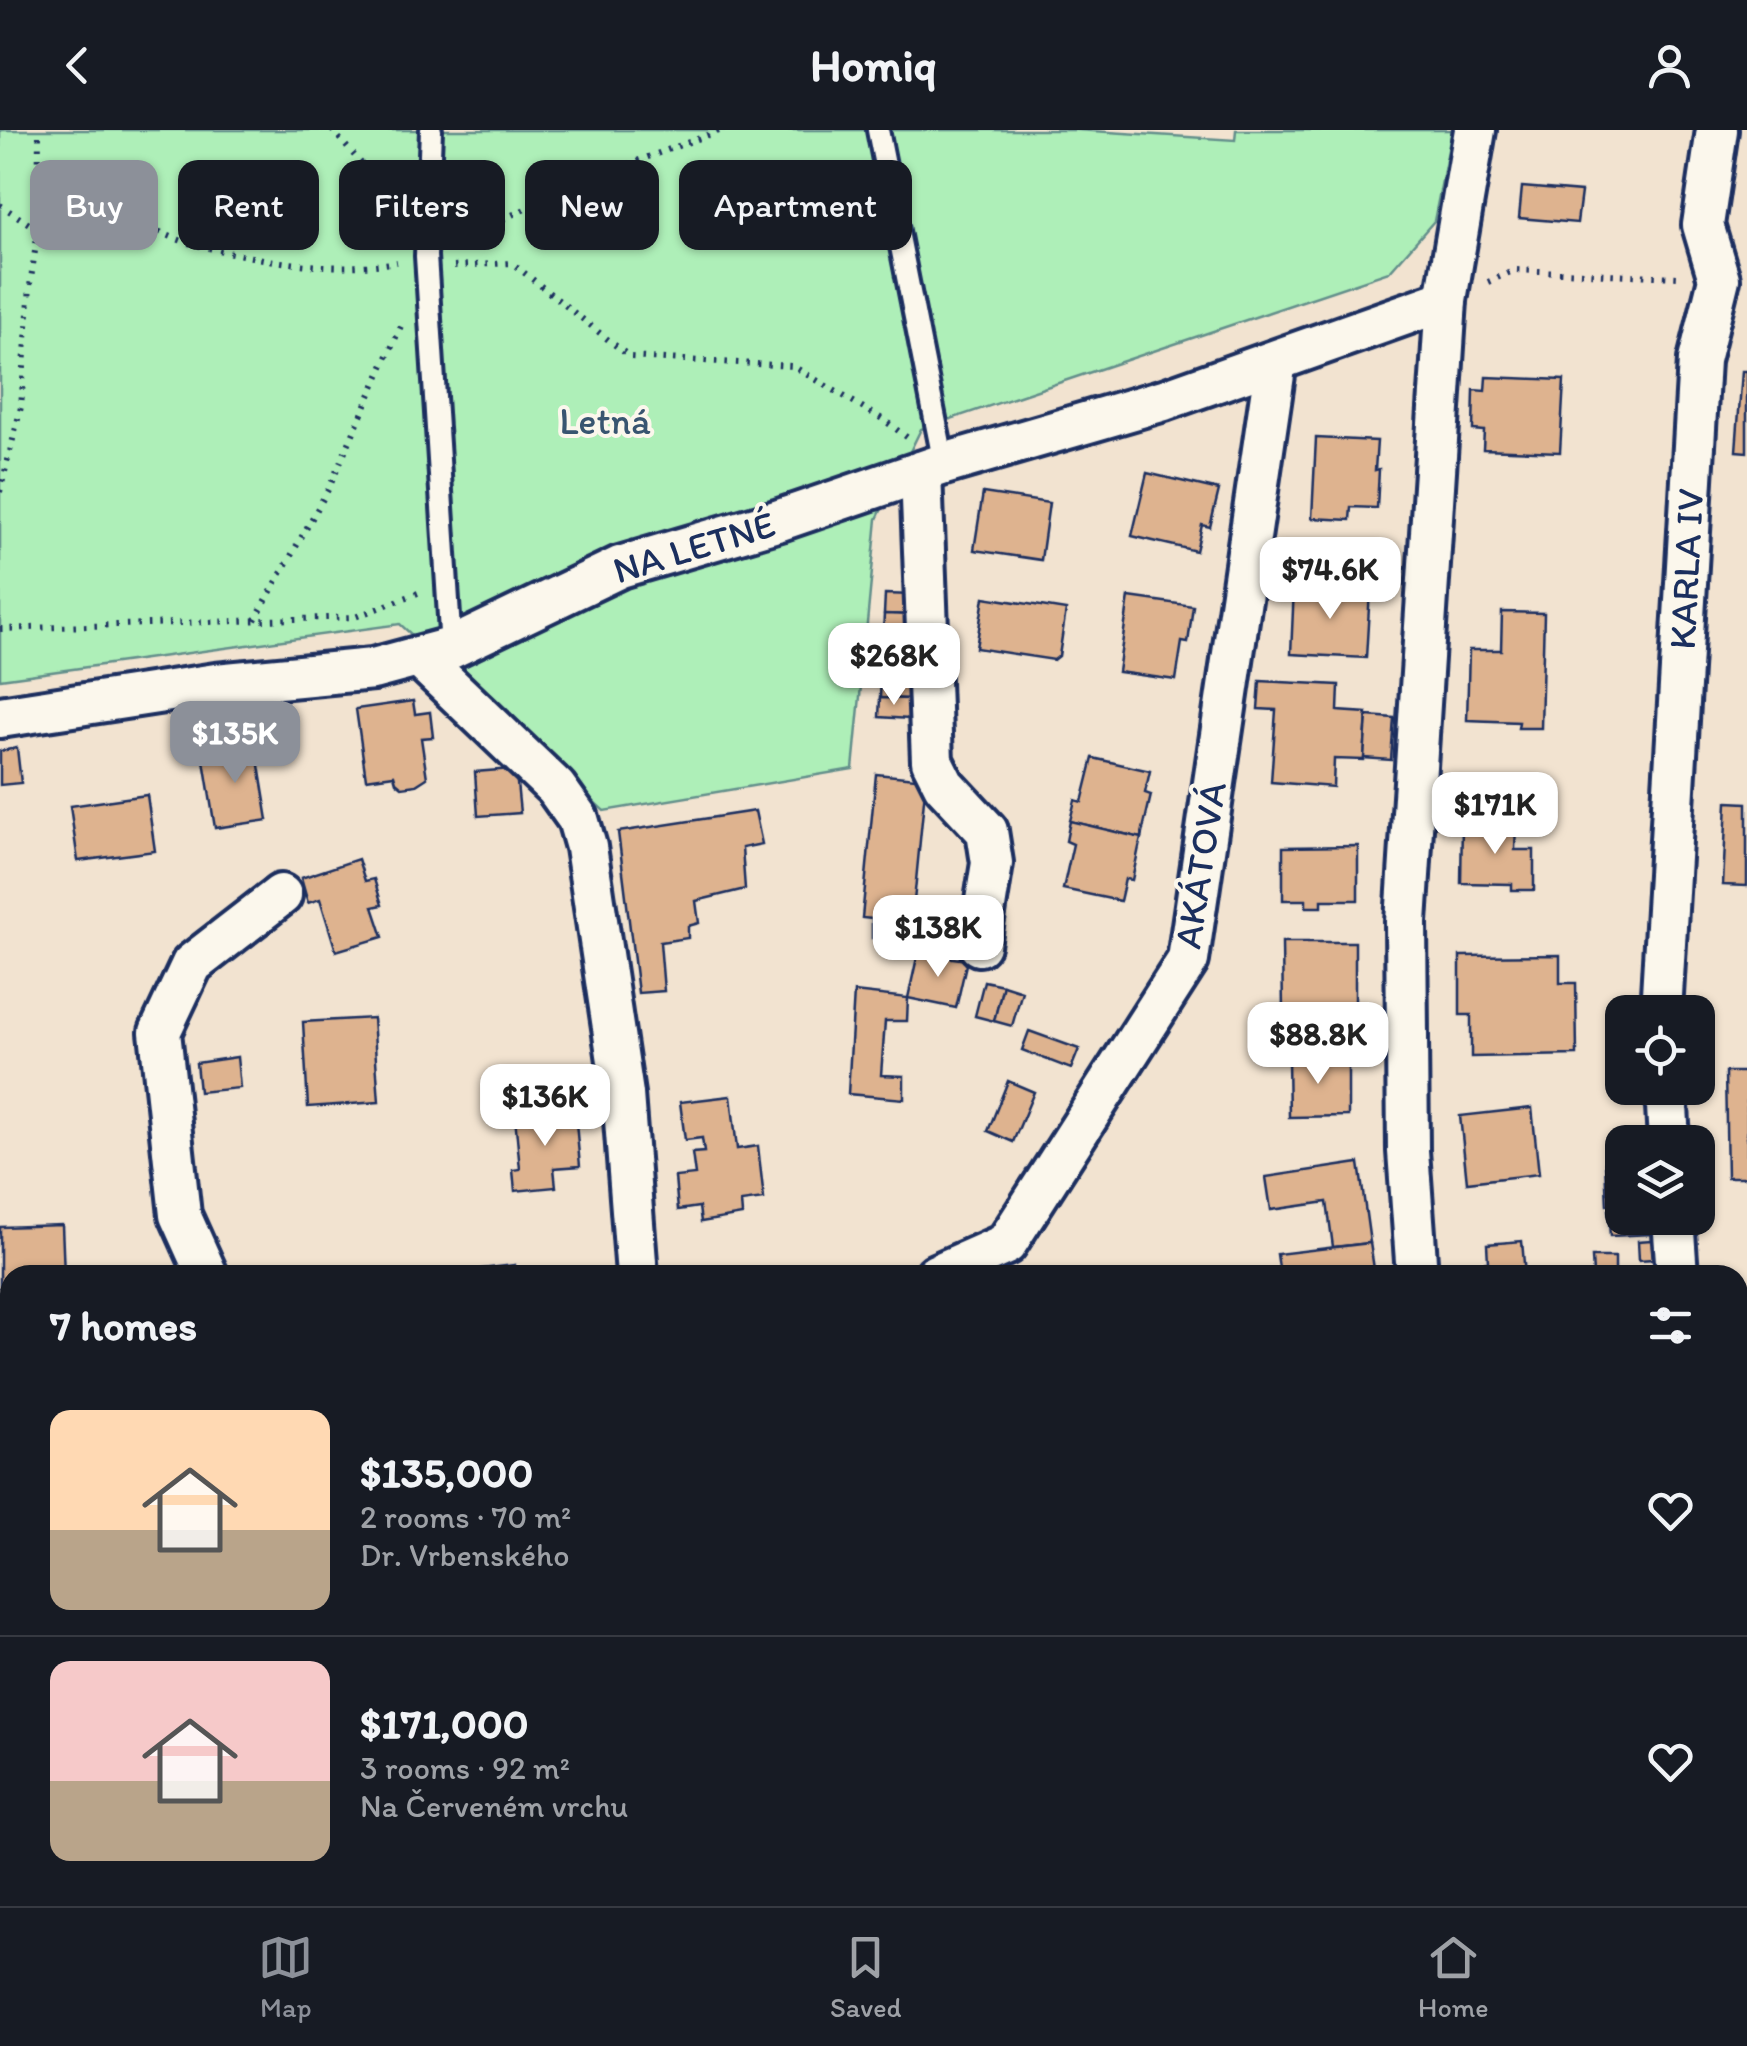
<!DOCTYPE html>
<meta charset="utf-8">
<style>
body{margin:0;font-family:Itim,sans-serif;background:#242831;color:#f1f3f6;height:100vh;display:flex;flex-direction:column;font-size:38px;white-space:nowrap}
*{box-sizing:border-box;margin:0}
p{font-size:32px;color:#9ea1a6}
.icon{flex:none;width:55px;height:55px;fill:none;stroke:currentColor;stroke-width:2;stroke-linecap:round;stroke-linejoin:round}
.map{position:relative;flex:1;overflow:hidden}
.sheet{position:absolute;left:0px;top:1135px;width:1748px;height:642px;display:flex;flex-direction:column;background:#171b24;border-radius:30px 30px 0 0;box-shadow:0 2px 8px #0004}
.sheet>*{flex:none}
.guide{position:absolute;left:30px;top:30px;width:1000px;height:90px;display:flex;gap:20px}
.controls{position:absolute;left:1605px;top:865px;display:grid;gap:20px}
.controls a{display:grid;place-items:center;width:110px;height:110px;border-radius:20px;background:#171b24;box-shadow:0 2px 8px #0004;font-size:50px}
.price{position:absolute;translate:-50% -85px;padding:0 22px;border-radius:20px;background:#fff;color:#222;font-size:32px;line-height:65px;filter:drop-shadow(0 2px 5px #0008)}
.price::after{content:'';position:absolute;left:50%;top:60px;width:30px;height:22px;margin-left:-15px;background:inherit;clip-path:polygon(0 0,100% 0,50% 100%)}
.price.selected{background:#8c9099;color:#fff}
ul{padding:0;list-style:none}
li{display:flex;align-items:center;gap:30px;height:250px;padding:0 50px}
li+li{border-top:2px solid #363941}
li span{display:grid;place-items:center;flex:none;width:280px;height:200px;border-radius:20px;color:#555}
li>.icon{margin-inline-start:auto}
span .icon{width:120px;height:120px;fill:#fffc;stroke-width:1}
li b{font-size:42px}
h2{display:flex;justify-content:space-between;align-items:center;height:120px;padding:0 50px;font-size:42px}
.tag{padding:0 35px;border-radius:20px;background:#171b24;box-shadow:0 2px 8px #0004;font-size:35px;line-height:90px}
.tag.selected{background:#8c9099;color:#fff}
header{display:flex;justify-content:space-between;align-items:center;height:130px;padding:0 50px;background:#171b24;font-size:45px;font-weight:700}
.tabs{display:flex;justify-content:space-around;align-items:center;height:140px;border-top:2px solid #363941;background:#171b24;font-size:28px;color:#9ea1a6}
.tabs a{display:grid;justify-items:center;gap:5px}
.tabs .selected{color:#8c9099}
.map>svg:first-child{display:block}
.green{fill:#aeefb8;stroke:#648f8b;stroke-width:2.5}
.building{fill:#deb38f;stroke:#1b2f5e;stroke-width:2.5}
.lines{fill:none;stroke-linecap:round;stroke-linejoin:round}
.service-casing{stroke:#1b2f5e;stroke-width:28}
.minor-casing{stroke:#1b2f5e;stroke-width:48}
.path{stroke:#1b2f5e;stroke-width:6;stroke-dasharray:2.5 8;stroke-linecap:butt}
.service{stroke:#fbf7ec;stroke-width:20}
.minor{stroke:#fbf7ec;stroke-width:40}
.labels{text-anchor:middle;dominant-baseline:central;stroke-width:8;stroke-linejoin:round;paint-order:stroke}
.park-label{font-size:38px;fill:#385570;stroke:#fbf7ec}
.street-label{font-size:38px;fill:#1b2f5e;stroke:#fbf7ec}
</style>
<header><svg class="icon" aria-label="back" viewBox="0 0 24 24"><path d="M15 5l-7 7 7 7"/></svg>Homiq<svg class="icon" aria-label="person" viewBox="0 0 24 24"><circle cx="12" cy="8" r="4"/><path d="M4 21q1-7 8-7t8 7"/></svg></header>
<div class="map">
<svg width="1747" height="1776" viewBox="0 0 1747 1776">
<rect width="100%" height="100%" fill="#f2e3d0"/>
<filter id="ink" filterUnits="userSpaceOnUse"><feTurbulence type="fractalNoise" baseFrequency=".01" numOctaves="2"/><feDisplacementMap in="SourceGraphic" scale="20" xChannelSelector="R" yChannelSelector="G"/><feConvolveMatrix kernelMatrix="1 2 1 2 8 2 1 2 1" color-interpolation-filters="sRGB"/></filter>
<g filter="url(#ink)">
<polygon class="green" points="0,0 1076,0 1235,10 1236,0 1452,0 1434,91 1389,142 921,299 877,389 853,639 604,681 400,494 0,549"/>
<g class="building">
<polygon points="1522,57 1581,62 1577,93 1519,88"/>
<polygon points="1742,241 1747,241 1747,322 1736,321"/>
<polygon points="1486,247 1564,250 1560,322 1483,319 1484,301 1473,300 1474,260 1485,261"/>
<polygon points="1316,308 1377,311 1375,340 1379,339 1377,378 1351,377 1350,390 1312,388"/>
<polygon points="1147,343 1219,360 1210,397 1202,395 1196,421 1132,406"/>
<polygon points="983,363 1049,373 1041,430 974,420"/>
<polygon points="1294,457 1370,460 1366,528 1291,524"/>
<polygon points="885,464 913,465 912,485 884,484"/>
<polygon points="984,467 1066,480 1059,526 1054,530 976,518"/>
<polygon points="1129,467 1193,476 1188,513 1182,512 1176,550 1118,542"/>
<polygon points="1502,482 1544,483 1541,598 1518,598 1519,592 1467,590 1469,520 1501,520"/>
<polygon points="884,484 912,485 911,505 883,504"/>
<polygon points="883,504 911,505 910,525 882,523"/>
<polygon points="882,523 910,525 909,544 881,543"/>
<polygon points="881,543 909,544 908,569 880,568"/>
<polygon points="1260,551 1339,555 1338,581 1367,583 1364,630 1334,629 1333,657 1271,652 1276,580 1258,579"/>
<polygon points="880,568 908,569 909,589 879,587"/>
<polygon points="413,571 415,584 430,582 433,607 421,608 427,648 416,655 402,657 396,652 394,645 366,649 356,579"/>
<polygon points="1367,586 1394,588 1391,630 1364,628"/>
<polygon points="232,614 233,620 256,617 268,690 215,698 202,618"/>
<polygon points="17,618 21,653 0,655 0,621"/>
<polygon points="1093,628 1150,641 1145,663 1151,665 1141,708 1070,691 1075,670 1082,672"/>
<polygon points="512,639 516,643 520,683 478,686 475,642"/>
<polygon points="876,644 926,649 910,812 872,808 872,789 862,788"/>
<polygon points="147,665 155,721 78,731 70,676"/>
<polygon points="1727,672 1747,673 1747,756 1723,755"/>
<polygon points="755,681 762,714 742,718 745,759 696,771 699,793 688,796 688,808 660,812 664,861 638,863 618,702"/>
<polygon points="1070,691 1141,708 1132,750 1125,749 1120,771 1063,759 1073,714 1066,711"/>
<polygon points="1462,693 1516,694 1515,720 1534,720 1534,760 1512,760 1512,754 1461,753"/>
<polygon points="1358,716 1358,770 1322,770 1322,777 1306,777 1306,770 1283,770 1283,717"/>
<polygon points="358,729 365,751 374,749 382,775 373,777 383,807 336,821 320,769 308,773 301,748"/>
<polygon points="1282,812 1355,812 1355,883 1283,883"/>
<polygon points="918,823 967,830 956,878 908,868"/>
<polygon points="1560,825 1560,853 1576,853 1577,925 1471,927 1471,885 1460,885 1460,826"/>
<polygon points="984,851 1003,855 994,891 975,886"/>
<polygon points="1003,855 1022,861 1012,896 994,891"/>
<polygon points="854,862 908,868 907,891 885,891 881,945 904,946 904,969 848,964"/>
<polygon points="373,888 379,972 308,977 303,892"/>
<polygon points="1029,901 1079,919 1071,939 1022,920"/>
<polygon points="237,927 240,958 199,962 196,933"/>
<polygon points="1348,927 1348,986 1289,987 1288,928"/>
<polygon points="1725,942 1747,942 1747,1047 1727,1047"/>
<polygon points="1008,951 1034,962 1013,1012 988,1001"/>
<polygon points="731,966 737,1019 758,1016 764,1069 741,1072 742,1085 701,1092 699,1077 678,1080 675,1047 695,1045 692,1023 704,1022 702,1008 685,1010 680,972"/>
<polygon points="1532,978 1539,1044 1467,1052 1460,986"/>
<polygon points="575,982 580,1036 554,1038 556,1057 515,1061 513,1040 520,1039 515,987"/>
<polygon points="1622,1032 1622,1074 1607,1075 1605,1033"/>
<polygon points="1359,1033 1370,1113 1333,1117 1327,1072 1271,1080 1266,1047"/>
<polygon points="1622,1079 1622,1088 1650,1088 1651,1104 1610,1106 1608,1080"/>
<polygon points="62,1095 64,1145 10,1145 10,1169 0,1169 0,1097"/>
<polygon points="1651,1110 1653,1129 1639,1130 1638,1111"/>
<polygon points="1522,1111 1525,1145 1471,1145 1470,1133 1488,1132 1487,1114"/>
<polygon points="1370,1113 1375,1145 1280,1145 1277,1124"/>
<polygon points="1592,1127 1615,1127 1615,1145 1593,1145"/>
<polygon points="515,1135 516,1145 456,1145 456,1142"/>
<polygon points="10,1272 10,1353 1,1354 0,1273"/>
<rect x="125" y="1768" width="56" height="8"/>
<polygon points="276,1768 321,1768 320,1773 282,1776 277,1776"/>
<polygon points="401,1768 456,1768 457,1776 402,1776"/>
<rect x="1568" y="1768" width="94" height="8"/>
</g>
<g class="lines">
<defs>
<g id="service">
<polyline points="431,0 426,126 451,518"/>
<polyline points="878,0 944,334"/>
</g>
<g id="minor">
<polyline points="921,342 932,631 944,655 987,701 992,733 979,815"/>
<polyline points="419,527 556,658 578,689 586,717 623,964 637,1145"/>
<polyline points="0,587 216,554 373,539 451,518 620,437 780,390 944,334 1164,270 1446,170"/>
<polyline points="1661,882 1699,230 1719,149 1703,95 1717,0"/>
<polyline points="1666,958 1669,1012"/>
<polyline points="1673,1088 1677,1145"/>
<polyline points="207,1145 180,1085 160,902 192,834 281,765"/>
<polyline points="936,1145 1006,1114 1188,830 1276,231"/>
<polyline points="1417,1145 1408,1021 1406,792 1446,170 1475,0"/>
<polyline points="0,1211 10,1211"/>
<polyline points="0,1709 10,1709"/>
<polyline points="225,1768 225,1776"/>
<polyline points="702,1768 704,1776"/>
<polyline points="1476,1768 1477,1776"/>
</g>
</defs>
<use href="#service" class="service-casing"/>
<use href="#minor" class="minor-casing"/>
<g class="path">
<polyline points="332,0 397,74"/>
<polyline points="0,75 37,99"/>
<path d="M38,100C62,91 86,82 112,86C139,89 165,107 192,114C259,130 328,144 397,132"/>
<polyline points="455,111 604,43 722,0"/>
<polyline points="454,136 512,133 630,227 793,236 884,290 908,308"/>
<polyline points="1488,152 1515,140 1678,147"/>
<polyline points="0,362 21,277 30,156 38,100 39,0"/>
<polyline points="255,490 329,358 401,196"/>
<polyline points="0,499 355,487 418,463"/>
</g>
<use href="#service" class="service"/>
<use href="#minor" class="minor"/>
</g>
</g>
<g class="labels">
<g class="park-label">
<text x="605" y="291">Letná</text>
</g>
<g class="street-label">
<text transform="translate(694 417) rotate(-17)">NA LETNÉ</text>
<text transform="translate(1686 439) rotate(-87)">KARLA IV</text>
<text transform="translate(1200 735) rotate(-81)">AKÁTOVÁ</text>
</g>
</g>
</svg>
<div class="controls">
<a><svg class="icon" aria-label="locate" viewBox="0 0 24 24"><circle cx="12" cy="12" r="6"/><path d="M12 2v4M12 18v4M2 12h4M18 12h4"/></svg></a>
<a><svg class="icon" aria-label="layers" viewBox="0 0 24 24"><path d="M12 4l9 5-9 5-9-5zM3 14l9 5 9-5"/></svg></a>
</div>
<b class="price" style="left:1330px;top:492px">$74.6K</b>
<b class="price" style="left:894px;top:578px">$268K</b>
<b class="price selected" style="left:235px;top:656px">$135K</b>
<b class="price" style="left:1495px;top:727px">$171K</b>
<b class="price" style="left:938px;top:850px">$138K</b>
<b class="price" style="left:1318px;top:957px">$88.8K</b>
<b class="price" style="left:545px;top:1019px">$136K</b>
<div class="guide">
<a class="tag selected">Buy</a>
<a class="tag">Rent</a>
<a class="tag">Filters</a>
<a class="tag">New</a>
<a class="tag">Apartment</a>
</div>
<section class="sheet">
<h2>7 homes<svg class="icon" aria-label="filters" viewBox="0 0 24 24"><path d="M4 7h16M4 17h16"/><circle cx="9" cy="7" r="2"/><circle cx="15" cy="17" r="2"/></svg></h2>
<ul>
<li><span style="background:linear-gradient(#ffd9b3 60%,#b9a48a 0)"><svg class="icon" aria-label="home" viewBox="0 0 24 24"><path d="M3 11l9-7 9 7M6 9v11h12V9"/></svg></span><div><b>$135,000</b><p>2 rooms · 70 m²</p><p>Dr. Vrbenského</p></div><svg class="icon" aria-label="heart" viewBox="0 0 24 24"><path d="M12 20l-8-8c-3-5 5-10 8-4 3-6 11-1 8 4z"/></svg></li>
<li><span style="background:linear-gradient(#f6c9c9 60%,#b9a48a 0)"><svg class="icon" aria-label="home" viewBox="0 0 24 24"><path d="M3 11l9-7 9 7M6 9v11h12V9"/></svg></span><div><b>$171,000</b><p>3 rooms · 92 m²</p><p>Na Červeném vrchu</p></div><svg class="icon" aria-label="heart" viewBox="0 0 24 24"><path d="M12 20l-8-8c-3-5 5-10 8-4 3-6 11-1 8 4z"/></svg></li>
</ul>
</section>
</div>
<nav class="tabs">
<a class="selected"><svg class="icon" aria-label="map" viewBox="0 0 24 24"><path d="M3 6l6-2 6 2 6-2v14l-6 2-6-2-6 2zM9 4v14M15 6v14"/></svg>Map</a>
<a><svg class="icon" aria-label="saved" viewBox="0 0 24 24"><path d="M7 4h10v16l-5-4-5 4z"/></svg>Saved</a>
<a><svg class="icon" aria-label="home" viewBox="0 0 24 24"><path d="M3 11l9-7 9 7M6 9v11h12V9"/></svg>Home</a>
</nav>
